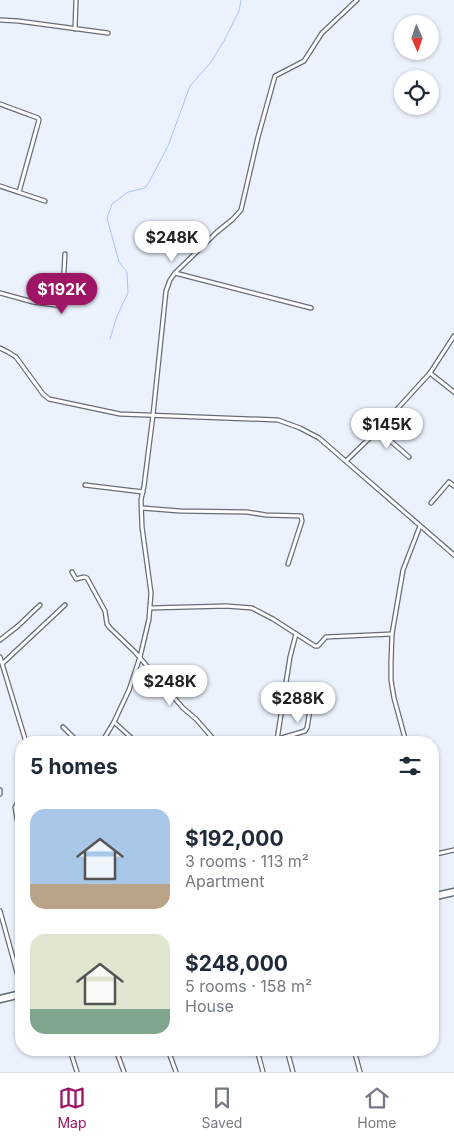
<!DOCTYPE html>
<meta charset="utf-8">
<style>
body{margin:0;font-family:Inter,sans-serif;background:#f2f2f3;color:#1f2937;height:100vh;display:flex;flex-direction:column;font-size:19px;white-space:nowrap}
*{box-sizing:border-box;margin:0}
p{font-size:16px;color:#747a83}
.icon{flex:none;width:28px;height:28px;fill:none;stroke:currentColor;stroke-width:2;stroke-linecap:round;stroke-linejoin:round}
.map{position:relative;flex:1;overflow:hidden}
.drawer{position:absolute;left:15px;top:736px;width:424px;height:320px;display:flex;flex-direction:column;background:#fff;border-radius:20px;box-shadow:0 1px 4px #0004}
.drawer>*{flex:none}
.needle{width:32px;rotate:177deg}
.buttons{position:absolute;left:394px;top:15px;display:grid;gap:10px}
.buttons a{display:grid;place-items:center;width:45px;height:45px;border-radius:50%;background:#fff;box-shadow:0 1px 4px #0004;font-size:25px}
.price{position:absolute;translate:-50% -42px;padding:0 11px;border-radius:18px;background:#fff;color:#222;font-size:16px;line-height:32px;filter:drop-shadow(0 1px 2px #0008)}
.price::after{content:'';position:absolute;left:50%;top:30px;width:15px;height:11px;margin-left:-8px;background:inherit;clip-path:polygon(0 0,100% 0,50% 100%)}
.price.selected{background:#9d1564;color:#fff}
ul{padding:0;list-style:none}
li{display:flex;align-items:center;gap:15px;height:125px;padding:0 15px}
li span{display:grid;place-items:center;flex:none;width:140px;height:100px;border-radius:15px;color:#555}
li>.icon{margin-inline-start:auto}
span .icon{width:60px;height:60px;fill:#fffc;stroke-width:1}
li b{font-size:21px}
h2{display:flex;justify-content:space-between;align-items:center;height:60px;padding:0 15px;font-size:21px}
.menu{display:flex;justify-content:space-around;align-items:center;height:70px;border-top:1px solid #e0e1e3;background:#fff;font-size:14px;color:#747a83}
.menu a{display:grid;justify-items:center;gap:2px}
.menu .selected{color:#9d1564}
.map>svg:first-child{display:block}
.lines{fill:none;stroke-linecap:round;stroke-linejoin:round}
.stream{stroke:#aac4f3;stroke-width:1}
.street-casing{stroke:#676d77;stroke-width:5.5}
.highway-casing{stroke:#676d77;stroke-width:9}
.street{stroke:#fff;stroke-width:3}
.highway{stroke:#fff;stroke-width:6}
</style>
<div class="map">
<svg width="454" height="1072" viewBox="0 0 454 1072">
<rect width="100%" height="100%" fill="#ebf2fd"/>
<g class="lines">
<polyline class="stream" points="110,339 117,316 128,293 127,272 119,262 107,218 112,204 128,192 145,188 149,182 168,146 190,86 211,62 224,41 239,11 241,0"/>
<defs>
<g id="street">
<polyline points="0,20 18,21 108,33"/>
<polyline points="75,29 76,0"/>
<polyline points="0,104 38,118 39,120 19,192"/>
<polyline points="0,186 45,201"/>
<polyline points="175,273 311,308"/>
<polyline points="0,293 33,302 62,306 65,254"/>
<polyline points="0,348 8,352 16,357 43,394 49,399 120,414 278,420 300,428 319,438 454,555"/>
<polyline points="430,373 454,392"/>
<polyline points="378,430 409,457"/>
<polyline points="346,461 378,430 430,373 454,336"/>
<polyline points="85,485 143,492"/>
<polyline points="431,503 449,482 454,486"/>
<polyline points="142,508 180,511 247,512 266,515 301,516 302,521 288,564"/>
<polyline points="72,572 76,579 84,577 87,578 105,611 107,624 110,628 135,652 176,700 183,708 196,719 216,742"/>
<polyline points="150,608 226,606 252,608 273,619 315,646 318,646 325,638 326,637 392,634"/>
<polyline points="0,640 18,626 40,605"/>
<polyline points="0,657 26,742"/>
<polyline points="3,663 65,605"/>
<polyline points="114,722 136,742"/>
<polyline points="63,727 78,742"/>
<polyline points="277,740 290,657 296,634"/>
<polyline points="102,742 114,722 129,690 140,657 149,619 151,593 142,527 141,500 144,486 153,415 166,291 170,280 175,273 217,232 233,219 241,210 258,137 275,76 304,61 322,33 357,0"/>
<polyline points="268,742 305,731 307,728 313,692"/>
<polyline points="406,742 394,698 391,680 391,662 392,634 403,570 420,526"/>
<polyline points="0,790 0,794"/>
<polyline points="21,802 17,804 15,807 21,841"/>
<polyline points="432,855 454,850"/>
<polyline points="0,911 21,987"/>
<polyline points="70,1050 77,1072"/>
<polyline points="116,1050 124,1072"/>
<polyline points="168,1050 176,1072"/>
<polyline points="257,1050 263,1072"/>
<polyline points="287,1050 293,1072"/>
<polyline points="354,1050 360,1072"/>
</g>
<g id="highway">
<polyline points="432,897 454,892"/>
<polyline points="0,999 21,994"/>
</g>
</defs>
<use href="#street" class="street-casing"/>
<use href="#highway" class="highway-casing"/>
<use href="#street" class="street"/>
<use href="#highway" class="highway"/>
</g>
</svg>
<div class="buttons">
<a><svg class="needle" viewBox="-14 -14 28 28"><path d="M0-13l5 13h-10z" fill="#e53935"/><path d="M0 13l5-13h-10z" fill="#747a83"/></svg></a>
<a><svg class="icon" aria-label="locate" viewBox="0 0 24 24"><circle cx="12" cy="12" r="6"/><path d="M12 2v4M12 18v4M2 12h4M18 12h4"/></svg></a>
</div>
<b class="price" style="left:172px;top:263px">$248K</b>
<b class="price selected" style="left:62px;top:315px">$192K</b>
<b class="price" style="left:387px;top:450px">$145K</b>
<b class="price" style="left:170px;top:707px">$248K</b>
<b class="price" style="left:298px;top:724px">$288K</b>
<section class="drawer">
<h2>5 homes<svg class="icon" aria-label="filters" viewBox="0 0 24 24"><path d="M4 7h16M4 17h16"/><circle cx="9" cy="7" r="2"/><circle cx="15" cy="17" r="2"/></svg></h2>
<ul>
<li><span style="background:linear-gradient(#a9c7e8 75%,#b9a48a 0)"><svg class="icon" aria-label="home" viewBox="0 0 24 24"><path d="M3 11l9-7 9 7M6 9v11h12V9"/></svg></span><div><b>$192,000</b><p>3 rooms · 113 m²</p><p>Apartment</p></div></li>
<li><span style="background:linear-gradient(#dfe7d0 75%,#7fa58c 0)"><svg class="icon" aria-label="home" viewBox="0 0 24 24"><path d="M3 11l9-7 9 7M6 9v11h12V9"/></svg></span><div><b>$248,000</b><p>5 rooms · 158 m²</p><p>House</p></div></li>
</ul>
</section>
</div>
<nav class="menu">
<a class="selected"><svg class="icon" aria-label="map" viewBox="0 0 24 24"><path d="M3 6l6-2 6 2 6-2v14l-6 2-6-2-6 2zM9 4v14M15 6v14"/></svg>Map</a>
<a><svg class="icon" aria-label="saved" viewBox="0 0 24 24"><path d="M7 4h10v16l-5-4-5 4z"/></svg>Saved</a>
<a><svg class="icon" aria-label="home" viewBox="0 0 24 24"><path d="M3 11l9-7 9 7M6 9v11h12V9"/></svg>Home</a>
</nav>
